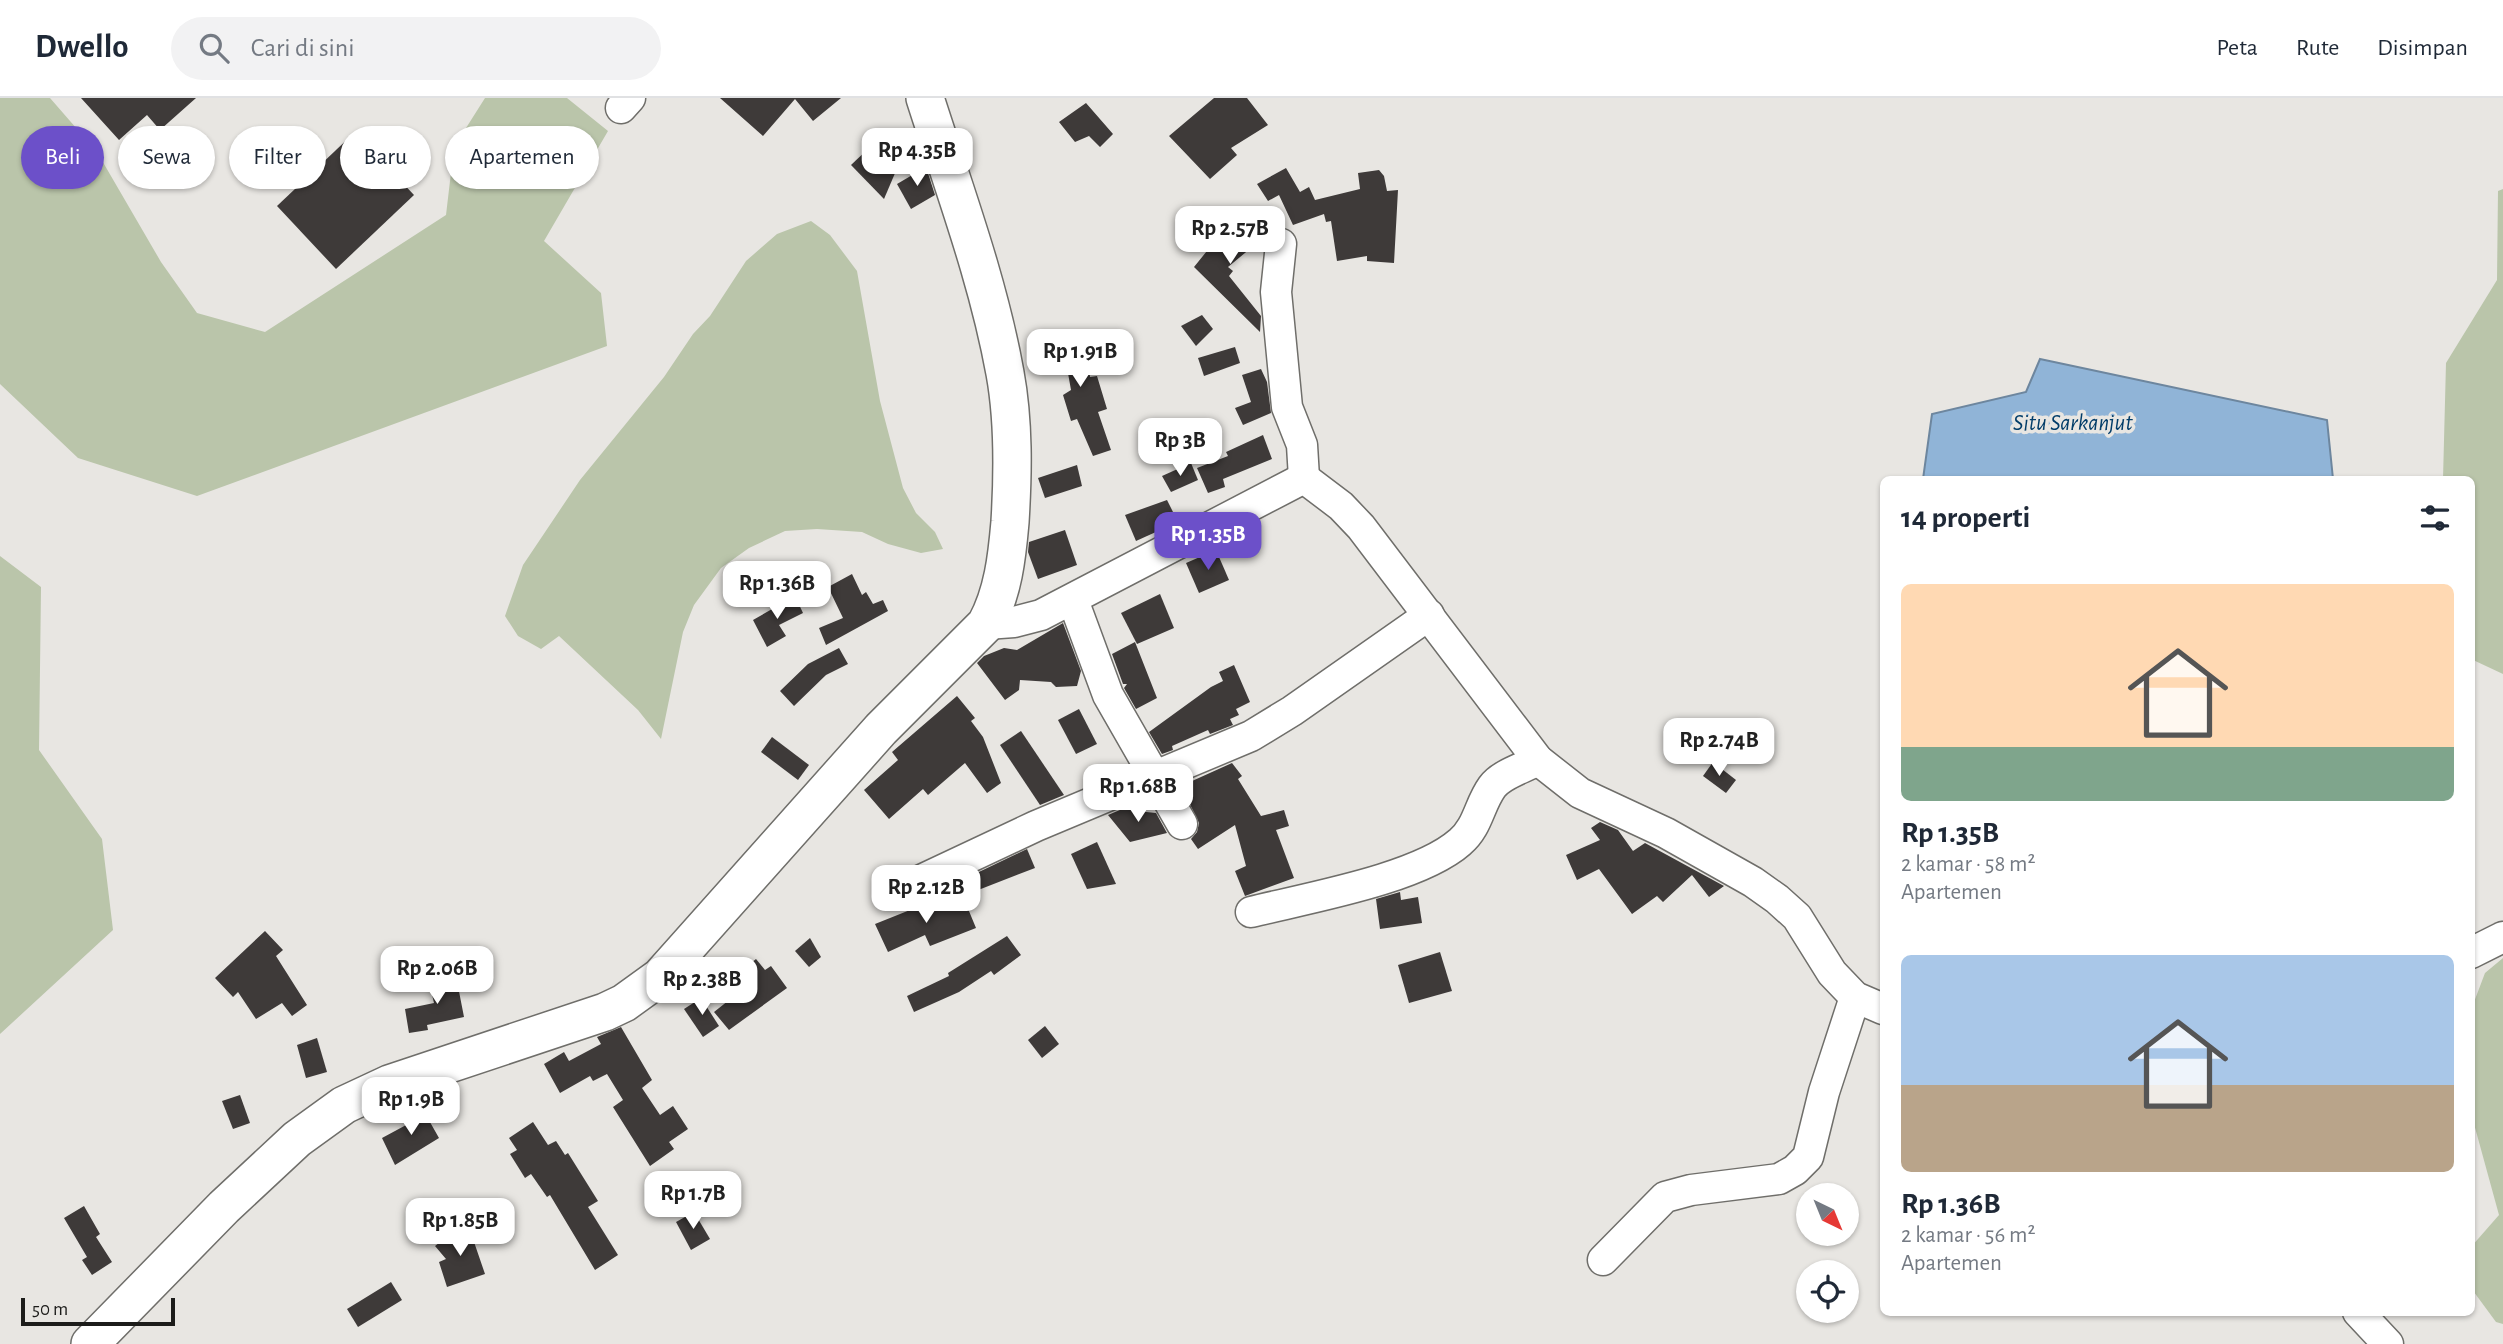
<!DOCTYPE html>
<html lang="id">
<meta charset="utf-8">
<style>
body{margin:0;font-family:"Alegreya Sans",sans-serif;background:#f2f2f3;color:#1f2937;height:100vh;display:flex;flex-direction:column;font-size:26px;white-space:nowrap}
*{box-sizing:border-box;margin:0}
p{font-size:23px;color:#747a83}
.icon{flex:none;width:38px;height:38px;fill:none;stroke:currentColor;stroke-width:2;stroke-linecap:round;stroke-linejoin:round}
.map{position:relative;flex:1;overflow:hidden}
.drawer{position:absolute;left:1880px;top:378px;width:595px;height:840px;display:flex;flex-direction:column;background:#fff;border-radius:10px;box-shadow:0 2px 5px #0004}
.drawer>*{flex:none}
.top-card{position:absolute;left:21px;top:28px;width:665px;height:63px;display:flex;gap:14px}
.needle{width:46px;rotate:137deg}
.fabs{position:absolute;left:1796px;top:1085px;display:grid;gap:14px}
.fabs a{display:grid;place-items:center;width:63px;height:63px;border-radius:50%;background:#fff;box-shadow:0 2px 5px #0004;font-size:35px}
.scale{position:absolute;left:21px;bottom:18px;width:154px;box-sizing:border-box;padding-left:7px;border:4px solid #1c1c1a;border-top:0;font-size:19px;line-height:24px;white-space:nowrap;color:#1c1c1a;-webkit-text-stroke:5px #e8e6e2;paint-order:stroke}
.price{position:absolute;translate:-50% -60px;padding:0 16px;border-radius:14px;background:#fff;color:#222;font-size:23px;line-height:46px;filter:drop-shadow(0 2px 4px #0008)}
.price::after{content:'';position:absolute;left:50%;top:42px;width:21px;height:16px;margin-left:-10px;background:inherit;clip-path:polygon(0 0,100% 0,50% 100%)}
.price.current{background:#6c50c9;color:#fff}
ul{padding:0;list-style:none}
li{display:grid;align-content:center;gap:14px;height:371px;padding:0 21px}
li span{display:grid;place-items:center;height:217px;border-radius:10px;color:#555}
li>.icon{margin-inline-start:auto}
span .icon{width:126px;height:126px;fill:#fffc;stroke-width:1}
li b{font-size:30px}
h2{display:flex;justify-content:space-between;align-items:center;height:84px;padding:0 21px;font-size:30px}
.chip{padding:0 24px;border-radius:32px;background:#fff;box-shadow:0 2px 5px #0004;font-size:24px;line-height:63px}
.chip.current{background:#6c50c9;color:#fff}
header{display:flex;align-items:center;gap:42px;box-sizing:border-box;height:98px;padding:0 35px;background:#fff;border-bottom:2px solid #e0e1e3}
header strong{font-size:33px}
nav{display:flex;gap:38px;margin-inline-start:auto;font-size:24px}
.search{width:490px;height:63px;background:#f2f2f3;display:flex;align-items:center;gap:18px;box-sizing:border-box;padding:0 24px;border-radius:38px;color:#747a83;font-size:26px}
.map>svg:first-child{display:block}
.green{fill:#bac5aa}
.water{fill:#90b4d7;stroke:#6d869e;stroke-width:2}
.building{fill:#3e3a39}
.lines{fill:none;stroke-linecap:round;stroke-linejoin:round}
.minor-casing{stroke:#6f6e6a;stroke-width:33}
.major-casing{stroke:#6f6e6a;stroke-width:40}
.minor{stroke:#fff;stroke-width:30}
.major{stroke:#fff;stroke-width:37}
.labels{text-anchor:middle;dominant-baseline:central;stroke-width:7;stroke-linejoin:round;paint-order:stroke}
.water-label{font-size:23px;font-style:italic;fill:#023d69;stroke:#e8e6e2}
</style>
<header>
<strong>Dwello</strong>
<div class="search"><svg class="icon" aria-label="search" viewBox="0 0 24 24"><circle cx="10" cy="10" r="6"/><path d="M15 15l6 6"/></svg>Cari di sini</div>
<nav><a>Peta</a><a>Rute</a><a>Disimpan</a></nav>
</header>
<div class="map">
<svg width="2503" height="1246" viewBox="0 0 2503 1246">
<rect width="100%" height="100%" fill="#e8e6e2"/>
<g class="green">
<polygon points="0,0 50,0 97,54 161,164 197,215 265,234 446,117 454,49 485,0 567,0 608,33 544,143 601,195 607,248 197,398 78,360 0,286"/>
<polygon points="2503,91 2503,576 2471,561 2471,382 2443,381 2446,265 2497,182 2498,93"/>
<polygon points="811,123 830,137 857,173 880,303 903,390 916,415 935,434 943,451 921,455 888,446 862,434 817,431 785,433 749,450 721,470 694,507 683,534 661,641 638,612 559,538 541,551 518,538 505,518 523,467 580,382 664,279 693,236 710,218 746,163 777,136"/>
<polygon points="0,458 41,489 39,652 102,741 113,832 0,936"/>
<polygon points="2503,860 2503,1226 2496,1224 2471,1190 2471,1149 2499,1117 2471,1015 2471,912 2485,875"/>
</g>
<polygon class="water" points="2040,261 2327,322 2333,381 1923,381 1932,316 2026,294"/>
<g class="building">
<polygon points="81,0 196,0 160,32 147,17 119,42"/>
<polygon points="720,0 841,0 813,23 795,1 763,38"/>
<polygon points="1214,0 1247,0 1268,27 1231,50 1237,57 1210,81 1169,38"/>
<polygon points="1086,5 1113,36 1100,49 1089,38 1075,44 1059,24"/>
<polygon points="890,30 907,47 884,101 851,67"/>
<polygon points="355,34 414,97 336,171 277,108"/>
<polygon points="926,69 935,97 911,111 897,86"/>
<polygon points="1286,70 1300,94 1309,89 1315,102 1360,91 1358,75 1379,72 1384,78 1387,93 1398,92 1394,165 1367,163 1367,158 1337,163 1331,123 1326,124 1324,116 1293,127 1279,97 1268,103 1257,86"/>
<polygon points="1226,123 1234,132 1248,125 1260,137 1257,145 1228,169 1233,173 1229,178 1261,218 1260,234 1194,169 1215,143 1209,138"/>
<polygon points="1202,217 1213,231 1196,248 1181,228"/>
<polygon points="1085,233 1090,279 1097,278 1107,311 1098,314 1111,352 1093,358 1077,321 1071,323 1063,297 1071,292 1066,264 1033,272 1029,260 1065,249 1062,235"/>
<polygon points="1235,249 1240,265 1204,278 1198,260"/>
<polygon points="1261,271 1267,284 1271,315 1243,327 1235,310 1251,304 1242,277"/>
<polygon points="1263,337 1272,361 1223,381 1225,389 1208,395 1197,370 1228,358 1226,354"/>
<polygon points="1191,365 1198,382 1171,394 1162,378"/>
<polygon points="1077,367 1082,388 1045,400 1038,380"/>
<polygon points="1167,402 1178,424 1136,443 1125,417"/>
<polygon points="1065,432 1077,467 1038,481 1028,454 1029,444"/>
<polygon points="1216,452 1229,482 1199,495 1186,465"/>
<polygon points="852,476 862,497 866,494 873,506 883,502 888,513 826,547 819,530 843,520 828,489"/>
<polygon points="1160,496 1174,530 1137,546 1121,515"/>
<polygon points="795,498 803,515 779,527 786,538 767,549 753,522"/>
<polygon points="1063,525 1081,573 1077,588 1056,589 1051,584 1020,582 1019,592 1005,602 977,565 984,558 1004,550 1017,552"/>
<polygon points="1135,544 1157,600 1136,611 1124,590 1127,586 1123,586 1112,556"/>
<polygon points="839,550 848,566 826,577 794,608 780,593 808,566"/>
<polygon points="1234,567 1250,604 1236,611 1239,617 1230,621 1233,627 1210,636 1208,632 1172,648 1173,652 1162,656 1149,634 1211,589 1223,583 1219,574"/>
<polygon points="957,598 975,620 971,623 983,639 1001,685 987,695 965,665 928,697 923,691 889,721 864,692 898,662 892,654"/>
<polygon points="1079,611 1097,646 1076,656 1058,622"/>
<polygon points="1021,633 1064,697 1040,707 1000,647"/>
<polygon points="772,639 809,667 798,682 761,654"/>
<polygon points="1713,664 1736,682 1726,695 1703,678"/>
<polygon points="1232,665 1242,678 1238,681 1261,718 1284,712 1289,728 1276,732 1294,780 1245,798 1235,773 1246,768 1235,727 1198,751 1191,741 1197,734 1199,725 1186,698 1188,697 1181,688"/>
<polygon points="1134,706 1137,713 1156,715 1167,735 1130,744 1108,717"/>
<polygon points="1600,724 1618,732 1633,753 1645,745 1724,788 1709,799 1692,777 1663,804 1657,798 1632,816 1599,771 1577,782 1566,757 1600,742 1591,730"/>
<polygon points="1097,744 1116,786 1087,791 1071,756"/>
<polygon points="1027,751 1035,770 968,796 958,784"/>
<polygon points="1400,794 1401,802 1418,799 1422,825 1380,831 1376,801"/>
<polygon points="964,801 976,830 930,848 925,837 888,854 875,826 930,804 933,813"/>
<polygon points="265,833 283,852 276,858 307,907 292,918 282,905 256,921 238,894 233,899 215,880"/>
<polygon points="1007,838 1021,857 994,877 991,873 959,894 914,914 907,898 949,878 948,875"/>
<polygon points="810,840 821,859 809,869 795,853"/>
<polygon points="1440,854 1452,893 1409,905 1398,867"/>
<polygon points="756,861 765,872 771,868 787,890 729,932 714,914 743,891 741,887 747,882 741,873"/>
<polygon points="456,878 464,919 427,927 428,932 409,935 405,911 434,905 429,884"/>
<polygon points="701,900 719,928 703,939 684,911"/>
<polygon points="1045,928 1059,946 1042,960 1028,942"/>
<polygon points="621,929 652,982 642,990 660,1017 673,1008 688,1031 669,1044 674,1051 650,1068 613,1009 623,1002 607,976 593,983 590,978 560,995 544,966 564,954 569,963 601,946 597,939"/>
<polygon points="317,940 327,974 306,980 297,947"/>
<polygon points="438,992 449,1006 435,1016 425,1002"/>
<polygon points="240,997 250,1025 233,1031 222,1003"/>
<polygon points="422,1010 439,1040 395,1067 382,1040 408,1026 405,1021"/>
<polygon points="533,1024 548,1047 556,1043 565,1057 568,1055 598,1103 588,1109 618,1157 595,1172 550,1097 547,1099 531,1076 525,1080 510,1056 517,1052 509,1040"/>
<polygon points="84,1108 100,1136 96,1139 112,1164 92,1177 82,1162 87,1159 64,1120"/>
<polygon points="694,1114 710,1141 691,1152 676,1124"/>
<polygon points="462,1127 473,1141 485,1176 447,1189 439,1164 446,1161 435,1148"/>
<polygon points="391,1184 402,1202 358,1229 347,1211"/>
</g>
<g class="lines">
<defs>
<g id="minor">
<polyline points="621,10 630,0"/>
<polyline points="1281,146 1276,194 1287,309 1302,347 1304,380"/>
<polyline points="1073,502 1108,597 1182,726"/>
<polyline points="986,526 1014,524 1041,517 1304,380 1341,408 1361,429 1538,662 1580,695 1666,735 1753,784 1777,801 1797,819 1832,875 1855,899 1883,911"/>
<polyline points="900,792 1036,728 1251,638 1292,613 1429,517"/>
<path d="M1251,814C1307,800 1418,781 1460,744C1478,729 1479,707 1492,689C1501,676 1524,670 1538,662"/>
<polyline points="2471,855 2503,839"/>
<polyline points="1603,1162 1665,1099 1691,1092 1779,1081 1795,1072 1808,1059 1824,994 1855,899"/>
<polyline points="2358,1214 2388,1246"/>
</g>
<path id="major" d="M90,1246L224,1109L297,1041L344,1007L389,986L605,914L624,905L660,879L881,631L986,526C1003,495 1007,459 1010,424C1013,375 1014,324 1005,275C988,181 954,91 925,0"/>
</defs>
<use href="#minor" class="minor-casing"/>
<use href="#major" class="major-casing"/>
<use href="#minor" class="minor"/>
<use href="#major" class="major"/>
</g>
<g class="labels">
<g class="water-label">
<text x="2073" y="325">Situ Sarkanjut</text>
</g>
</g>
</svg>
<div class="fabs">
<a><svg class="needle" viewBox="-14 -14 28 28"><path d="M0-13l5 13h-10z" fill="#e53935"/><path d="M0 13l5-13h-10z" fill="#747a83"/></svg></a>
<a><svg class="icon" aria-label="locate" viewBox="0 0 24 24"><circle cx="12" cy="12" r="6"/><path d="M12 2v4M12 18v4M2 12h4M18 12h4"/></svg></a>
</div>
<div class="scale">50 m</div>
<b class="price" style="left:917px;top:90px">Rp 4.35B</b>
<b class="price" style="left:1230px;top:168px">Rp 2.57B</b>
<b class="price" style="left:1080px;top:291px">Rp 1.91B</b>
<b class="price" style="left:1180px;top:380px">Rp 3B</b>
<b class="price current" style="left:1208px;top:474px">Rp 1.35B</b>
<b class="price" style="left:777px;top:523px">Rp 1.36B</b>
<b class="price" style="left:1719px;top:680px">Rp 2.74B</b>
<b class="price" style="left:1138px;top:726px">Rp 1.68B</b>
<b class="price" style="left:926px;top:827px">Rp 2.12B</b>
<b class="price" style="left:437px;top:908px">Rp 2.06B</b>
<b class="price" style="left:702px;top:919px">Rp 2.38B</b>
<b class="price" style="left:411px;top:1039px">Rp 1.9B</b>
<b class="price" style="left:693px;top:1133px">Rp 1.7B</b>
<b class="price" style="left:460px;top:1160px">Rp 1.85B</b>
<div class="top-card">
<a class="chip current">Beli</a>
<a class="chip">Sewa</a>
<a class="chip">Filter</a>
<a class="chip">Baru</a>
<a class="chip">Apartemen</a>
</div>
<section class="drawer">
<h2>14 properti<svg class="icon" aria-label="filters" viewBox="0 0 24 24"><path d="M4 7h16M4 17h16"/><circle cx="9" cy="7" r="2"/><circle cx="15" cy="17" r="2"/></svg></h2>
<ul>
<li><span style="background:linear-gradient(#ffd9b3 75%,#7fa58c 0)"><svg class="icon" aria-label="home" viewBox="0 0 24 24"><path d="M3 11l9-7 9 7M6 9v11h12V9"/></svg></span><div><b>Rp 1.35B</b><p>2 kamar · 58 m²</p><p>Apartemen</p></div></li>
<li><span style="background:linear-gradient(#a9c7e8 60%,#b9a48a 0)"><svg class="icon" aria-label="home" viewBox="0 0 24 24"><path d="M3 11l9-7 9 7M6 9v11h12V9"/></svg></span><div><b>Rp 1.36B</b><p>2 kamar · 56 m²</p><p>Apartemen</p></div></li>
</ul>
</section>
</div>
